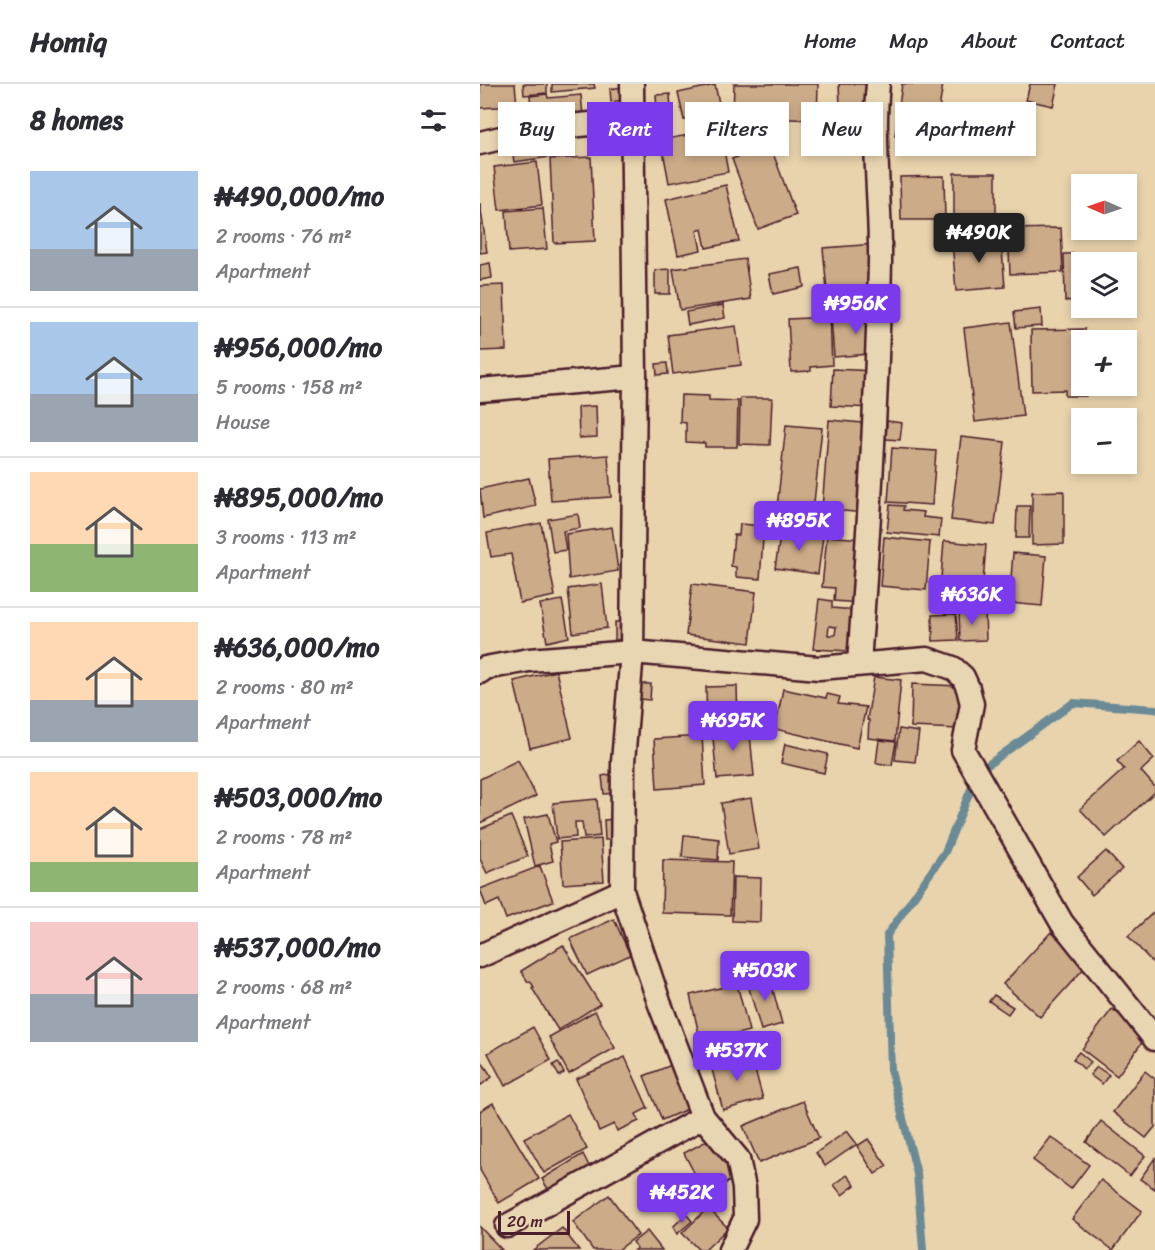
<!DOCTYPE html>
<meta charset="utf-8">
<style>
body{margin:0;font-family:Sriracha,sans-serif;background:#f7f7f7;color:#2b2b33;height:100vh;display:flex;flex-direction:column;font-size:22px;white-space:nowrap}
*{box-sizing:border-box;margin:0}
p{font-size:20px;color:#7c7c81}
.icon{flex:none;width:33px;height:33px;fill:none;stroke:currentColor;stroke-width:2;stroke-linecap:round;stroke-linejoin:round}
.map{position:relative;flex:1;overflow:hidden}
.details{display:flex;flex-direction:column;background:#fff;width:480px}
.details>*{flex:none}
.guide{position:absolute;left:18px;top:18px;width:567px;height:54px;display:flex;gap:12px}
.needle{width:39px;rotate:272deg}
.buttons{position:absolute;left:591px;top:90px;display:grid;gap:12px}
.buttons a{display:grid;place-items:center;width:66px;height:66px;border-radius:0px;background:#fff;box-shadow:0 3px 9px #0003;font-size:30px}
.scale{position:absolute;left:18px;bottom:15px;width:72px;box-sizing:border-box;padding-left:6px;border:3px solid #4a1f2b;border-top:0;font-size:16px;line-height:21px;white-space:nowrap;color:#4a1f2b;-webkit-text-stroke:4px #e8d5b2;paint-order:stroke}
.price{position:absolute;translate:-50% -51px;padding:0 14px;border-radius:6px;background:#7c3aed;color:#fff;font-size:20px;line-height:39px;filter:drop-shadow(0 2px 3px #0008)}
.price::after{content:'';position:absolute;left:50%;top:36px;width:18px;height:14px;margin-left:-9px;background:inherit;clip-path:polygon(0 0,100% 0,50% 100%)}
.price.selected{background:#222;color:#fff}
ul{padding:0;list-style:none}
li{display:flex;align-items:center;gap:18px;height:150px;padding:0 30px}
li+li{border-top:2px solid #e1e1e2}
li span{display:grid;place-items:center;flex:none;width:168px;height:120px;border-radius:0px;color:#555}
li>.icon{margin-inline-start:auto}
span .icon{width:72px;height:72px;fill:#fffc;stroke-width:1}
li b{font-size:26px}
h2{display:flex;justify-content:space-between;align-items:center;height:72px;padding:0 30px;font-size:26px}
.pill{padding:0 21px;border-radius:0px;background:#fff;box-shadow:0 3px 9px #0003;font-size:21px;line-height:54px}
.pill.selected{background:#7c3aed;color:#fff}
header{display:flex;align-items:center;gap:36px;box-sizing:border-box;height:84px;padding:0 30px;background:#fff;border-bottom:2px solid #e1e1e2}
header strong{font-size:28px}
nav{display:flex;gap:33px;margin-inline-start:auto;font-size:21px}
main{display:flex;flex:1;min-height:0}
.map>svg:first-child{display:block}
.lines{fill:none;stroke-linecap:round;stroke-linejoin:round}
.stream{stroke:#6b8a96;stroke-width:8}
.building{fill:#ccab88;stroke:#4a1f2b;stroke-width:1.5;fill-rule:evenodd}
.street-casing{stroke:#4a1f2b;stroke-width:27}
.street{stroke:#e8d5b2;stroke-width:22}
</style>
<header>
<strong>Homiq</strong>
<nav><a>Home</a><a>Map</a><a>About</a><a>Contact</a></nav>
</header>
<main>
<section class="details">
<h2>8 homes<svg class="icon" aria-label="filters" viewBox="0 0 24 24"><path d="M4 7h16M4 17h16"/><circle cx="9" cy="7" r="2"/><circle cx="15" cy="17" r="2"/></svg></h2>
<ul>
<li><span style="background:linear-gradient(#a9c7e8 65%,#9aa5b1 0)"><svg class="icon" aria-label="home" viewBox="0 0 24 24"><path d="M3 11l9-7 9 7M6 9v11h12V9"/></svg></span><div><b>₦490,000/mo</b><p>2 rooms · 76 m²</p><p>Apartment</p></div></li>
<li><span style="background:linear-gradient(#a9c7e8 60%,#9aa5b1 0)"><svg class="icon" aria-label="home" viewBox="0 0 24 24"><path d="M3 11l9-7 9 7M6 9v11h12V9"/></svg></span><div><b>₦956,000/mo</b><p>5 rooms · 158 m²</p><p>House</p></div></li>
<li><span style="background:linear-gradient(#ffd9b3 60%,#8fb573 0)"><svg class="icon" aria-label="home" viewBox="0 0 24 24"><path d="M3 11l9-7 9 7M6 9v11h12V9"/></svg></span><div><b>₦895,000/mo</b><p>3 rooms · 113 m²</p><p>Apartment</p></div></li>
<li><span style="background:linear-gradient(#ffd9b3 65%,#9aa5b1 0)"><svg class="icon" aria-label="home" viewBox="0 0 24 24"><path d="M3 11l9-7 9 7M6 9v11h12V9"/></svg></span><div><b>₦636,000/mo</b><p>2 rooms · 80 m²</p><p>Apartment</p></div></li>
<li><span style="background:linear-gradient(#ffd9b3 75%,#8fb573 0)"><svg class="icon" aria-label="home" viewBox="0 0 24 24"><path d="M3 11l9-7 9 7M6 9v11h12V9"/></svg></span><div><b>₦503,000/mo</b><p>2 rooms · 78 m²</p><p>Apartment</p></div></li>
<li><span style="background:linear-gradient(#f6c9c9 60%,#9aa5b1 0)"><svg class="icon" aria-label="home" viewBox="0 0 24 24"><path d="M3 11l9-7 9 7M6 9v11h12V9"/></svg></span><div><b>₦537,000/mo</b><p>2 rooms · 68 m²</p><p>Apartment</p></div></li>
</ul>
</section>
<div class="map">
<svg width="675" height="1166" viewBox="0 0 675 1166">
<rect width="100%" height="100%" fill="#e9d3ac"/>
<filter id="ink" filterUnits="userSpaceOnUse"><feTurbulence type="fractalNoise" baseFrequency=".0167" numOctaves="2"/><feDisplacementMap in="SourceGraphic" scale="12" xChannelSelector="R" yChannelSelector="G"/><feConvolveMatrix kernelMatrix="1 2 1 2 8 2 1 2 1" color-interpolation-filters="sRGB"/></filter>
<g filter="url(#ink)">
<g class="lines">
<polyline class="stream" points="443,1166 437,1090 411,987 407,851 465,768 498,688 593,619 675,625"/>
</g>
<g class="building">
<polygon points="0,0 35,0 37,22 0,24"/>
<polygon points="43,0 67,0 67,9 44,11"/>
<polygon points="72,0 114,0 115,4 72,8"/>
<polygon points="254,0 338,0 337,36 253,33"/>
<polygon points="359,0 404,0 402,39 361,41"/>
<polygon points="422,0 463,0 454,57 415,52"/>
<polygon points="550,0 578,0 573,22 546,16"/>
<polygon points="235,1 241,28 204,36 198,9"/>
<polygon points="142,3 144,16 131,18 130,5"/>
<polygon points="67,10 68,14 101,11 103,32 52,36 50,12"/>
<polygon points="190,10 191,25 177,26 176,11"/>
<polygon points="240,45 248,88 189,99 181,56"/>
<polygon points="68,59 69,73 34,78 32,65"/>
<polygon points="290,61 316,131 278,145 252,75"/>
<polygon points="111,73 115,157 74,159 70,75"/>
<polygon points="57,78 62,121 19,126 14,83"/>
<polygon points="474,89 516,89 516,144 474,145"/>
<polygon points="464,92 465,136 421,136 420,93"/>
<polygon points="246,101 259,157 226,164 222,145 217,147 221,166 198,171 186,115"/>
<polygon points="0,119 7,168 0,169"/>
<polygon points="63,124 67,165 29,168 26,127"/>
<polygon points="581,144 583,188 530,190 528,145"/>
<polygon points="521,153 525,203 476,207 472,157"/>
<polygon points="396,160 400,202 347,207 343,164"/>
<polygon points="632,169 633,178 602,178 602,216 585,217 584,170"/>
<polygon points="265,175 271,215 200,226 193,185"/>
<polygon points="10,179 12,194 0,196 0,181"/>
<polygon points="321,184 324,203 293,210 289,190"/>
<polygon points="190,185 190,210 175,210 175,186"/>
<polygon points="24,201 26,266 0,267 0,202"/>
<polygon points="243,221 245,234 208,241 206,228"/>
<polygon points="561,225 562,242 536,244 534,228"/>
<polygon points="397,229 401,269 354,273 351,233"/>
<polygon points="350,233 352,281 331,283 331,287 311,288 308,235"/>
<polygon points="531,238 543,332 495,338 484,244"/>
<polygon points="256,242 261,281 193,290 188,251"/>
<polygon points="605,245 605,256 602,256 602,302 605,302 606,312 585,312 585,306 552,307 551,246"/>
<polygon points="187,279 188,290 177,291 176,280"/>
<polygon points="353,285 395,287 393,324 351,322"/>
<polygon points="201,311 229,312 229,316 258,317 257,363 225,363 225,359 206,358 206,339 200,338"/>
<polygon points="260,314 292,314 290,361 259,360"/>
<polygon points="116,322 117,353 99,354 98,323"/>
<polygon points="349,336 394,340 385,429 342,425"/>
<polygon points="407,337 422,339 420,356 406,355"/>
<polygon points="306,341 342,344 333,428 297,424"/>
<polygon points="481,353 525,358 515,441 471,436"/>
<polygon points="412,364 456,367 452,421 408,418"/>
<polygon points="128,371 131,413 71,417 68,375"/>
<polygon points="49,394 56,422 3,434 0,405"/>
<polygon points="584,407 584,460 552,461 552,408"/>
<polygon points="410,421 424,422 423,426 444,428 443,433 461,435 459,453 407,448"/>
<polygon points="537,422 550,422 549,454 536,454"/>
<polygon points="98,430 100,444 83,447 86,466 73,468 68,435"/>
<polygon points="61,439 75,512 40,519 31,470 11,473 7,449"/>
<polygon points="260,440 284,442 280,495 256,493 256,483 251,482 254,451 259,451"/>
<polygon points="132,443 138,487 89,495 86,450"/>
<polygon points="301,446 343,452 338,490 295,484"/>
<polygon points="347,452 392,456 380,519 354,517 355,504 342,503"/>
<polygon points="404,453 450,458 446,506 400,502"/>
<polygon points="464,457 506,461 501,523 459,519"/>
<polygon points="533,469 566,472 562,522 529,519"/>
<polygon points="122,500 127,544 93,549 88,505"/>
<polygon points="212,500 276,508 270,559 206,551"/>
<path d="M339,515L352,517V524L374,526L370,567L333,565ZM349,542L356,543L355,551H348Z"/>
<polygon points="82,516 89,553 67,558 60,520"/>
<polygon points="505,527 506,556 480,557 479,528"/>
<polygon points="476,530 478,556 453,557 452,531"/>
<rect x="135" y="538" width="12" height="18"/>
<polygon points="76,587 92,654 50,664 34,597"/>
<polygon points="394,593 421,596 415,657 388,654 389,636 387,636"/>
<polygon points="161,600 171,600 170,616 160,615"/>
<polygon points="432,600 480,602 479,645 431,643"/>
<polygon points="257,602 258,639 227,640 226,603"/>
<polygon points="303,605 346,614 347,610 360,613 358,620 386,623 377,664 295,645"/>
<polygon points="269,640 274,692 237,695 232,644"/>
<polygon points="419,645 439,648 435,678 415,676"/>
<polygon points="222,652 225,701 177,705 174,655"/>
<polygon points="399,656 416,658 412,681 396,679"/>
<polygon points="659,657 674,675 661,687 675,703 675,708 626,753 600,725 644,685 637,677"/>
<polygon points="305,660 348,670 344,689 301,679"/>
<polygon points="38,676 56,712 0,739 0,695"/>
<polygon points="132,690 135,709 124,710 122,692"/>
<polygon points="271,714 279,765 249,770 241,719"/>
<polygon points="117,715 120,752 104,754 102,738 95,738 96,753 77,755 73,719"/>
<polygon points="68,730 76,758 69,760 73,777 55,782 44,735"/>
<polygon points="31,732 48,772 7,789 0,775 0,745"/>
<polygon points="136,735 137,756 125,756 124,736"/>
<polygon points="204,751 239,755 238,776 202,773"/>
<polygon points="121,755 124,797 83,800 80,758"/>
<polygon points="626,767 642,785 612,811 597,793"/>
<polygon points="183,776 252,778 250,831 182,829"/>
<polygon points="60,782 73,817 26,835 19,816 6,822 0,805"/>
<polygon points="253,793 281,794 280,838 252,837"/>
<polygon points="675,827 675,881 648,852"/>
<polygon points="134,835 150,871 107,891 90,855"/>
<polygon points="571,848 607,881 560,933 523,900"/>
<polygon points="83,861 120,920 78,946 52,904 54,903 50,897 48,898 41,887"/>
<polygon points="289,891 302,940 281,946 267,897"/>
<polygon points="257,900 269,947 221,959 210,911"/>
<polygon points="514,911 533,923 528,930 509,917"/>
<polygon points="632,925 667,952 637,992 602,965"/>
<polygon points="115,927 135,964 89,990 69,953"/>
<polygon points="53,943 71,976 25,1002 8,969"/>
<polygon points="599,968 611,978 604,985 593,975"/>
<polygon points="271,971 283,1015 243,1026 231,982"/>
<polygon points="145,973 168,1024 156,1030 159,1037 137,1047 134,1040 119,1047 96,995"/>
<polygon points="0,975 12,993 1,1001 0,999"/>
<polygon points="78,978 84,989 79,992 73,981"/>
<polygon points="194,980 212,1023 182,1036 164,992"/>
<polygon points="617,983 629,991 622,1000 610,991"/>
<polygon points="665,987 675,995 675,1043 666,1054 633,1028"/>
<polygon points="323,1017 339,1054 279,1079 263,1042"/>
<polygon points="13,1019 59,1095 19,1119 0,1086 0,1027"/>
<polygon points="88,1030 107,1065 64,1089 44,1054"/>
<polygon points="621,1037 665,1072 650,1092 606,1058"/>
<polygon points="367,1047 377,1060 345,1082 336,1069"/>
<polygon points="571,1053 609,1081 591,1105 553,1076"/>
<polygon points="232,1054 254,1095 225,1110 204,1069"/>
<polygon points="388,1055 407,1082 395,1090 377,1062"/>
<polygon points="103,1070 111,1086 71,1110 62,1095"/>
<polygon points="675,1074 675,1105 660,1095"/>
<polygon points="367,1091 375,1101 362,1111 354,1101"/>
<polygon points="621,1096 662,1127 633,1166 592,1135"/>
<polygon points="206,1100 212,1108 201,1116 195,1109"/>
<polygon points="129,1111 158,1151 138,1166 113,1166 93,1138"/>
<polygon points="228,1124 248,1144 225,1166 219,1166 202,1149"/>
<polygon points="206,1130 212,1137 197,1150 193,1143"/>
<polygon points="0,1143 22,1166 0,1166"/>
<polygon points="82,1144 99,1166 53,1166"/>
<polygon points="167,1147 182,1166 154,1166 157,1164 153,1158"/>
</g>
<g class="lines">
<defs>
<g id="street">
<polyline points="152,0 155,293 152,568 143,678 142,807 179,918 223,1033 258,1075 264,1104 265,1135 250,1166"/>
<polyline points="0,59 58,45 152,36"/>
<polyline points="0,306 155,293"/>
<path d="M379,579C389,445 397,312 400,178C401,119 392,59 398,0"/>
<polyline points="0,588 5,584 49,576 152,568 339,584 447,575 473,584 483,593 488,604 492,620 483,666 490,678 582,839 675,955"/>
<polyline points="0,872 142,807"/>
<polyline points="27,1142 223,1033"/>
</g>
</defs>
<use href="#street" class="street-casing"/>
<use href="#street" class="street"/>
</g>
</g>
</svg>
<div class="buttons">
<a><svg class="needle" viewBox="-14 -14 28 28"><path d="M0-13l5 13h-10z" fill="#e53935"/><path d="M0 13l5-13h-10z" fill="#7c7c81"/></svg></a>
<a><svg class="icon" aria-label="layers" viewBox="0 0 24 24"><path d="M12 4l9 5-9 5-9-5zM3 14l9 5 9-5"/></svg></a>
<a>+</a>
<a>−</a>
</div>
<div class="scale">20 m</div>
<b class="price selected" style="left:499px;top:180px">₦490K</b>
<b class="price" style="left:376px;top:251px">₦956K</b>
<b class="price" style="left:319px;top:468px">₦895K</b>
<b class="price" style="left:492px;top:542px">₦636K</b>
<b class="price" style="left:253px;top:668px">₦695K</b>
<b class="price" style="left:285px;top:918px">₦503K</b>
<b class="price" style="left:257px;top:998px">₦537K</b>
<b class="price" style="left:202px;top:1140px">₦452K</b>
<div class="guide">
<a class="pill">Buy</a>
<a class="pill selected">Rent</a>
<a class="pill">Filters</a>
<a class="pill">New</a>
<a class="pill">Apartment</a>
</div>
</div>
</main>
